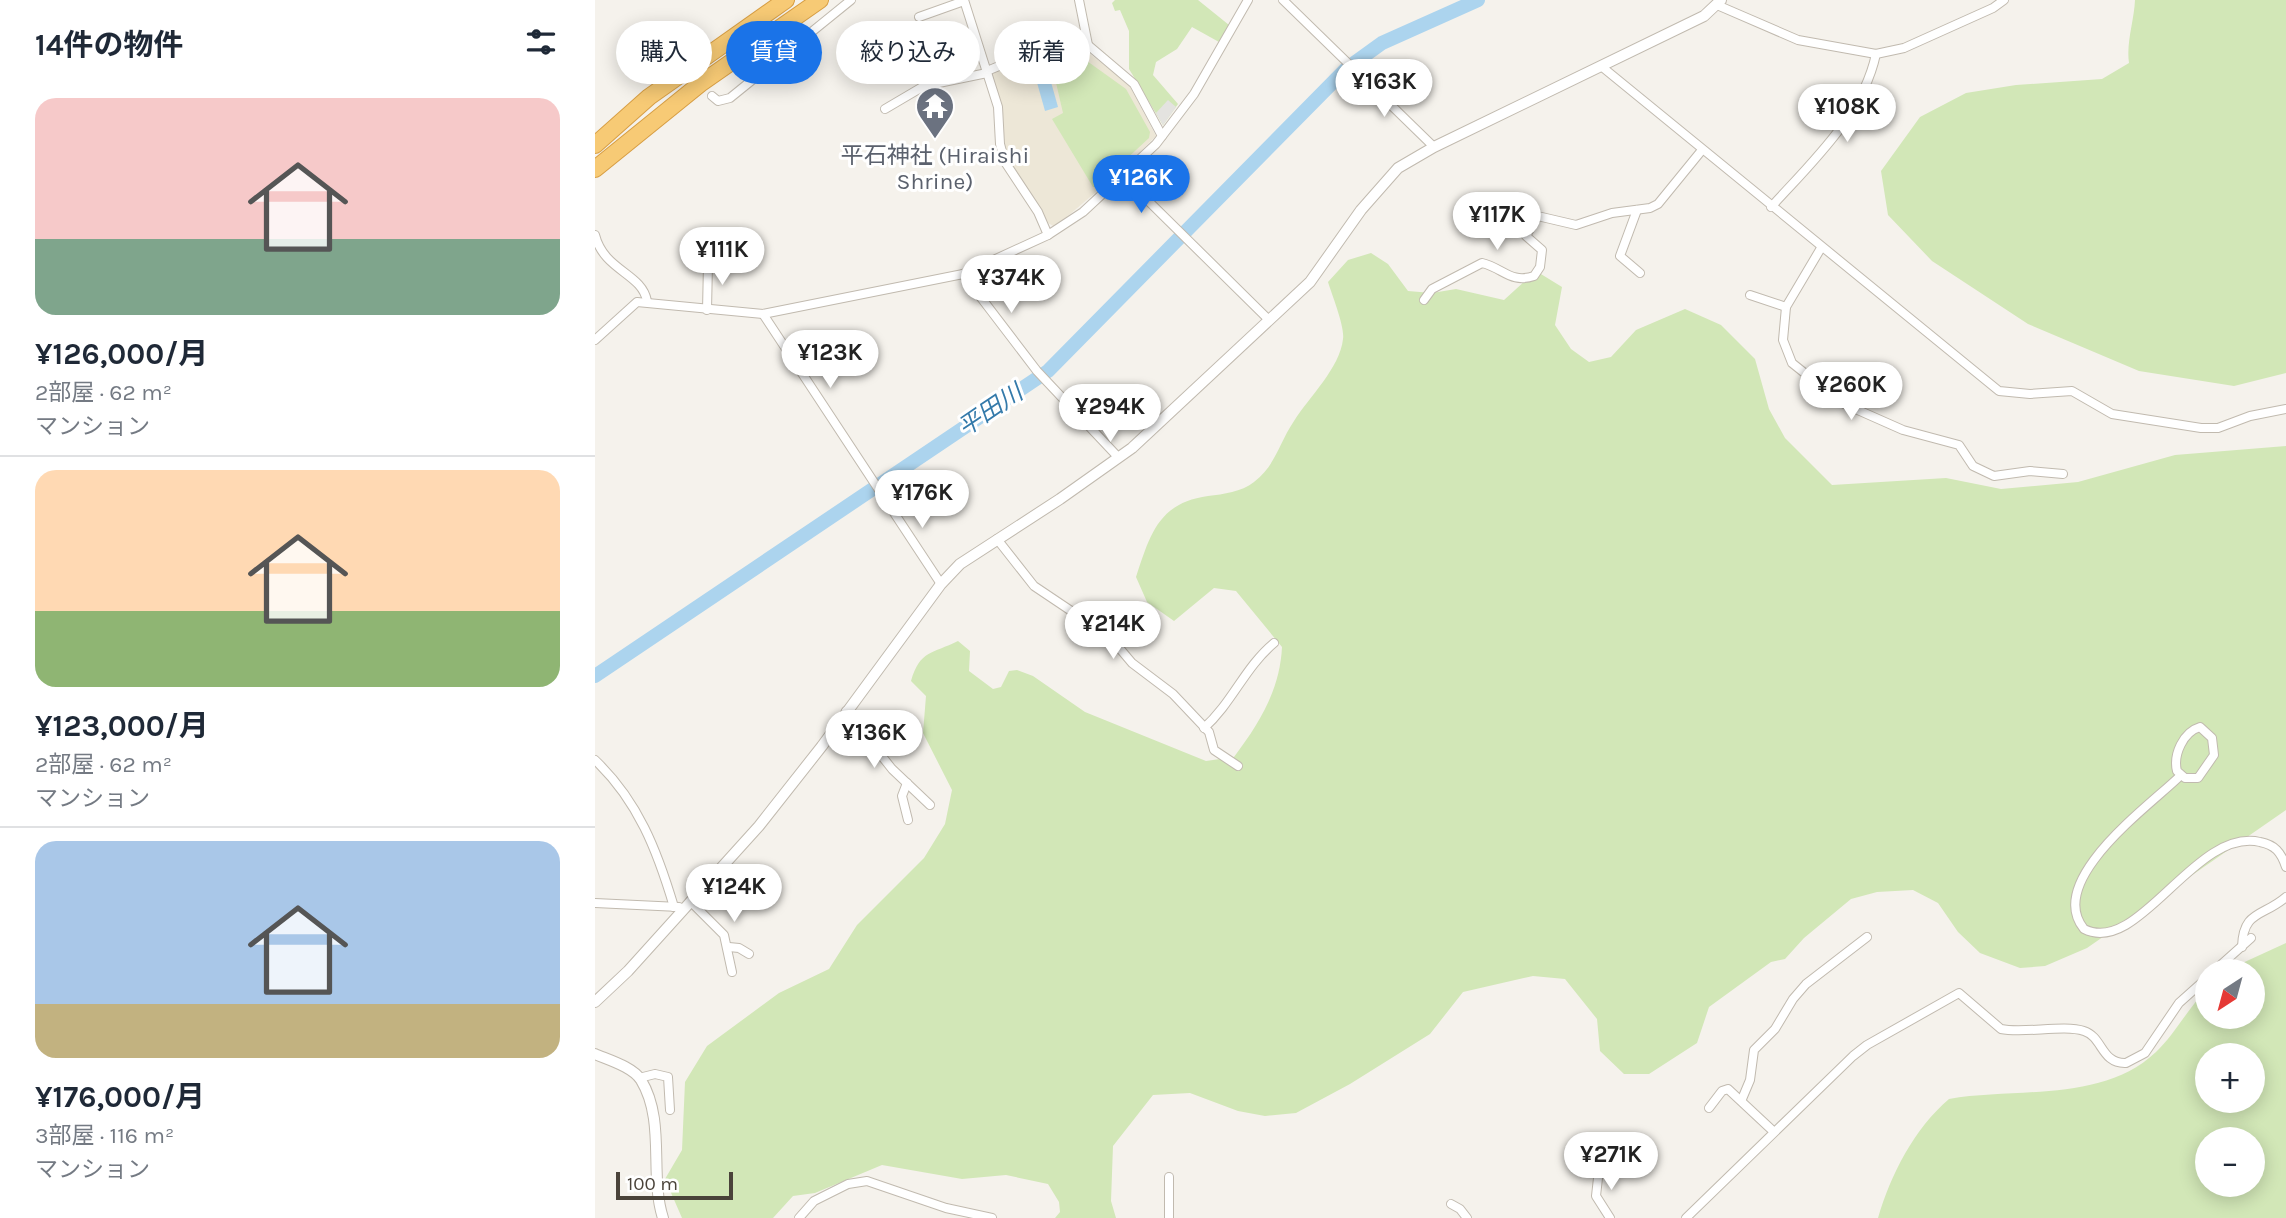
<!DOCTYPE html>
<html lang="ja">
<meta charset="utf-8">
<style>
body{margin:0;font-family:Karla,"Noto Sans JP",sans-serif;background:#f2f2f3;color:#1f2937;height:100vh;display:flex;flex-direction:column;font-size:26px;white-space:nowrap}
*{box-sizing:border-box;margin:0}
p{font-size:23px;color:#747a83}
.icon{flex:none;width:38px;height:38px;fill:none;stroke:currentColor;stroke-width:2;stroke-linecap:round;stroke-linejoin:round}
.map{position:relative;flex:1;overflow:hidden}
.details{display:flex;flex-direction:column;background:#fff;width:595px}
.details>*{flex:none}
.guide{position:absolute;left:21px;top:21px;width:665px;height:63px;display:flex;gap:14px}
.needle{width:46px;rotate:216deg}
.controls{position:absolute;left:1600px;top:959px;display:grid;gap:14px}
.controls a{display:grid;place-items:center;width:70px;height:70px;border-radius:50%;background:#fff;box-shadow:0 4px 18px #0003;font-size:35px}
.scale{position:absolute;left:21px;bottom:18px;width:117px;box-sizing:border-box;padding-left:7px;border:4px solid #4a433a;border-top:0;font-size:19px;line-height:24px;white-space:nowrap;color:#4a433a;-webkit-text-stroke:5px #fff;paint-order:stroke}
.price{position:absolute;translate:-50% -60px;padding:0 16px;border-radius:24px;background:#fff;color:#222;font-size:23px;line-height:46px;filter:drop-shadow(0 2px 4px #0008)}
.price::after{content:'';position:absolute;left:50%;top:42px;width:21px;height:16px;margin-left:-10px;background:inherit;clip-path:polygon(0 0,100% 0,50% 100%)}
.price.active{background:#1a73e8;color:#fff}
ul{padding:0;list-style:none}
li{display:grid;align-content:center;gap:14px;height:371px;padding:0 35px}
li+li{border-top:2px solid #e0e1e3}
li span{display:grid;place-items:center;height:217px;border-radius:21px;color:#555}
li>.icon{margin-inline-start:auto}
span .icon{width:126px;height:126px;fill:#fffc;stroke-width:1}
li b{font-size:30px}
h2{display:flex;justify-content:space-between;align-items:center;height:84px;padding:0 35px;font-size:30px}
.chip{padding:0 24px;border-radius:32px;background:#fff;box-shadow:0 4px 18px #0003;font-size:24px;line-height:63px}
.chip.active{background:#1a73e8;color:#fff}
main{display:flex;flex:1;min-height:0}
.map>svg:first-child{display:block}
.education{fill:#ede7d7}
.green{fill:#d2e7b7;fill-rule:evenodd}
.parking{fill:#e4e3e0}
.water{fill:#acd4ee}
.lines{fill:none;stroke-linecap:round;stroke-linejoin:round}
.river{stroke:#acd4ee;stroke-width:14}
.minor-casing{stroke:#c1baaf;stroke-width:10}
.tertiary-casing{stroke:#c1baaf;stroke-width:12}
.motorway-casing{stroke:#d79e44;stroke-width:18}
.minor{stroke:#fff;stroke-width:8}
.tertiary{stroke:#fff;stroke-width:10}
.motorway{stroke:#f7ca75;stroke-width:16}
.labels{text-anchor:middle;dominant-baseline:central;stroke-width:6;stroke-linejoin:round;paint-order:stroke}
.worship-label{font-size:23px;fill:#5b616d;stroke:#fff}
.water-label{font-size:24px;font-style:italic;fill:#347aaa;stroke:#fff}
</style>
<main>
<section class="details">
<h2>14件の物件<svg class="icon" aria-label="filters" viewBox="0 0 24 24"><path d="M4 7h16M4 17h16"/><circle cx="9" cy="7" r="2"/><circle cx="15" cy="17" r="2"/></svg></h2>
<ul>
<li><span style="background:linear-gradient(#f6c9c9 65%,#7fa58c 0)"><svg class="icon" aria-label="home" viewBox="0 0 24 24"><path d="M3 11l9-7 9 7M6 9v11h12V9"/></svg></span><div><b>¥126,000/月</b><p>2部屋 · 62 m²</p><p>マンション</p></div></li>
<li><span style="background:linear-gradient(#ffd9b3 65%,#8fb573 0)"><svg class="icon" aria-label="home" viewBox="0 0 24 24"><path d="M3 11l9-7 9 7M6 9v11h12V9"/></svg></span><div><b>¥123,000/月</b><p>2部屋 · 62 m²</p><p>マンション</p></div></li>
<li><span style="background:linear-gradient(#a9c7e8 75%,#c2b280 0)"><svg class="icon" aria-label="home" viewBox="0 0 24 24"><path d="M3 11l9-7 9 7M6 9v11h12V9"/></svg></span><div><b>¥176,000/月</b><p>3部屋 · 116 m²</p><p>マンション</p></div></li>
</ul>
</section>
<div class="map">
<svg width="1691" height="1218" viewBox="0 0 1691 1218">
<rect width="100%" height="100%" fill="#f5f2ec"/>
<polygon class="education" points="487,48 533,83 561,136 528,169 460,227 453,223 410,153 408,115 397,75 399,72"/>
<g class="green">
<polygon points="520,0 603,0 634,25 624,42 597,27 582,49 561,62 558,75 583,104 568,125 534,69 534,31 525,10 520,11 517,3"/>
<path d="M1540,0H1691V373L1639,386L1544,371L1433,324L1337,261L1293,215L1286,171L1325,117L1371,93L1421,85L1507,79L1534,63C1531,43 1539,21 1540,0Z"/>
<polygon points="485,56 531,89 555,132 554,138 501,187 498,187 457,119 468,113 456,61"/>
<path d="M776,253L793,264L813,291L837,293L861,289L909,300L941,271L967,287L960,325L976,349L994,362L1016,357L1041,330L1090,309L1126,325L1160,359L1174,409L1190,438L1237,485L1351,478L1406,489L1483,482L1580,455L1691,446V810L1492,948L1450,966L1425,968L1385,953L1363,932L1343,903L1318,890L1282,892L1256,899L1209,938L1190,959L1176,962L1114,1007L1102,1043L1054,1074H1029L1005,1051L1002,1019L970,979L938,976L868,992L835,1034L755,1084L701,1113L670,1116L643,1111L595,1093L558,1095L518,1146L516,1201L521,1218H460L465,1212L464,1202L453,1184L411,1175L367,1179L287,1165L220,1193L198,1196L178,1218H87L70,1179L87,1150L90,1082L112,1046L184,993L234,969L262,925L329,858L350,824L357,790L328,733L331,696L316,681C325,650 337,654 363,641L375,651L374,671L398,689L406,687L414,671L422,670L438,676L490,712L611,761L639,757C664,724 685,690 687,647L641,591L619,588L579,621L552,602L541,577C555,535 563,503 613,496C629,494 646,492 659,482C681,465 684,443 699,421C714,397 745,368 748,339C750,327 737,295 733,282L753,260Z"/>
<path d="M1691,943V1218H1283C1296,1174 1319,1129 1354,1099C1422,1087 1507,1103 1561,1052C1580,1034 1593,1008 1612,989V1017H1657V971H1630ZM1612,1055H1657V1101H1612ZM1612,1139H1657V1185H1612Z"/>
</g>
<polygon class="parking" points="573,100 581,107 568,125 561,113"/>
<polygon class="water" points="454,75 463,107 450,111 441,79"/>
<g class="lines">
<polyline class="river" points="0,676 453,371 751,69 787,43 883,0"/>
<defs>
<g id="minor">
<polyline points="369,0 403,107 405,144 410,162 443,212 453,235"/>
<polyline points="484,0 493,45"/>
<polyline points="688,0 839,147"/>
<polyline points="1122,5 1203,40 1281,54 1309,48 1398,8 1409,0"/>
<polyline points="324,17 369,1"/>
<polyline points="1006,66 1404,391 1435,394 1477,391 1517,414 1606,428 1623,428 1655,416 1691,409"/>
<polyline points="392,71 423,58 493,45 539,84 567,136"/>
<polyline points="117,96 123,101 135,98 256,0"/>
<polyline points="290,109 329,86 392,73"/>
<polyline points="529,177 674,320"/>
<path d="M1176,207C1217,162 1268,115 1281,54"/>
<polyline points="1042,210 1025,256 1045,273"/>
<polyline points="891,222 934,214 981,225 1017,213 1055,208 1063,204 1107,150"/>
<path d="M0,235C9,271 47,273 52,301"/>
<polyline points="1226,248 1191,307 1188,340 1197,363 1247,403 1308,430 1364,445 1378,466 1399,476 1435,471 1468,474"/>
<polyline points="368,274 442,371 523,457"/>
<polyline points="1155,295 1191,307"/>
<path d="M829,300L837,289L887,263C908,268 916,284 939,276L945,267L947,250L931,236L942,216"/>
<polyline points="112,310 113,264"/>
<polyline points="168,314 346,584"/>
<polyline points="0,340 42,302 168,314 368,274 453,235 488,212 561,144 599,94 653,0"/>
<polyline points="402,539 439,586 515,637 537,663 578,694 614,732 619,750 643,766"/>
<polyline points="251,711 297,769 335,805"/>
<path d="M1605,727L1617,738L1619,755L1603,778H1590L1582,771C1578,755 1588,732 1605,727Z"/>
<path d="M609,728C637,703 650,667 679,643"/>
<path d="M0,760C43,801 62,850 79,907"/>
<path d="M1585,776C1557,804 1449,880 1489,929C1544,957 1600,827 1665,842C1680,845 1686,852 1691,867"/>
<polyline points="312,783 307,796 313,820"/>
<polyline points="95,901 129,935 137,972"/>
<polyline points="0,903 84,907"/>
<polyline points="134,947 144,948 154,954"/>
<path d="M1647,947C1648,910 1668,917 1691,897"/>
<polyline points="1619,971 1656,938"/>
<polyline points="44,1078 60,1074 73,1077 75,1110"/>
<polyline points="1147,1099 1155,1080 1159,1050 1180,1029 1198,999 1211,984 1272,937"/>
<polyline points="1114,1108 1127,1091 1133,1089 1178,1131"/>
<polyline points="1004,1169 1001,1196 1015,1218"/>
<polyline points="574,1177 574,1218"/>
<polyline points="856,1204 865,1209 872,1218"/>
<polyline points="204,1218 219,1201 253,1184 272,1181 351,1208 397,1218"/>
<path d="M1091,1218L1258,1056L1272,1045L1364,993L1406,1029C1429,1034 1469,1024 1489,1031C1508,1037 1506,1064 1531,1063L1550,1053L1584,1003L1612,978"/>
</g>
<g id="tertiary">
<polyline points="0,1002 33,971 164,826 227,746 346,584 365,564 465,499 537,448 715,282 766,210 803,168 839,147 1109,16 1126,0"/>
<path d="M0,1054C14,1060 38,1067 46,1080C71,1121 54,1175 68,1218"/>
</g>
<g id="motorway">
<polyline points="0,145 54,97 191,0"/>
<polyline points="0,169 105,84 225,0"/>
</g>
</defs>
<use href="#minor" class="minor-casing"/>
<use href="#tertiary" class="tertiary-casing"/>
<use href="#motorway" class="motorway-casing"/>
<use href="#minor" class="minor"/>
<use href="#tertiary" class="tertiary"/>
<use href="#motorway" class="motorway"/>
</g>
<defs>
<symbol id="temple-pin" viewBox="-11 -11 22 30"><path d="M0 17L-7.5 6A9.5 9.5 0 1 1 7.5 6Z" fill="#6b7280" stroke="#fff"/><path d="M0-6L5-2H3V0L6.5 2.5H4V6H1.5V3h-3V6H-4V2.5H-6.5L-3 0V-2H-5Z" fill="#fff"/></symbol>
</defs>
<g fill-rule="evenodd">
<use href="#temple-pin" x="318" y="84" width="44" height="60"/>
</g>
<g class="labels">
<g class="worship-label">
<text x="340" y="155">平石神社 (Hiraishi<tspan x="340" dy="26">Shrine)</tspan></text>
</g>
<g class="water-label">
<text transform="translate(395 410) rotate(-34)">平田川</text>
</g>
</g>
</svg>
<div class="controls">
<a><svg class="needle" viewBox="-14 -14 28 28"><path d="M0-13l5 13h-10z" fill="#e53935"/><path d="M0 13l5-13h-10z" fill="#747a83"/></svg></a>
<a>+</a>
<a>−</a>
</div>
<div class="scale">100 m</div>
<b class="price" style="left:789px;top:119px">¥163K</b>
<b class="price" style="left:1252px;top:144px">¥108K</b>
<b class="price active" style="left:546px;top:215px">¥126K</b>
<b class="price" style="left:902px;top:252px">¥117K</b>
<b class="price" style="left:127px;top:287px">¥111K</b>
<b class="price" style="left:416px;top:315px">¥374K</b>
<b class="price" style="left:235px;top:390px">¥123K</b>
<b class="price" style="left:1256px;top:422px">¥260K</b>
<b class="price" style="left:515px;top:444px">¥294K</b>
<b class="price" style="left:327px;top:530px">¥176K</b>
<b class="price" style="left:518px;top:661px">¥214K</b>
<b class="price" style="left:279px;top:770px">¥136K</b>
<b class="price" style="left:139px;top:924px">¥124K</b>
<b class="price" style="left:1016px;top:1192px">¥271K</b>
<div class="guide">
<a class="chip">購入</a>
<a class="chip active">賃貸</a>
<a class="chip">絞り込み</a>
<a class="chip">新着</a>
</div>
</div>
</main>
